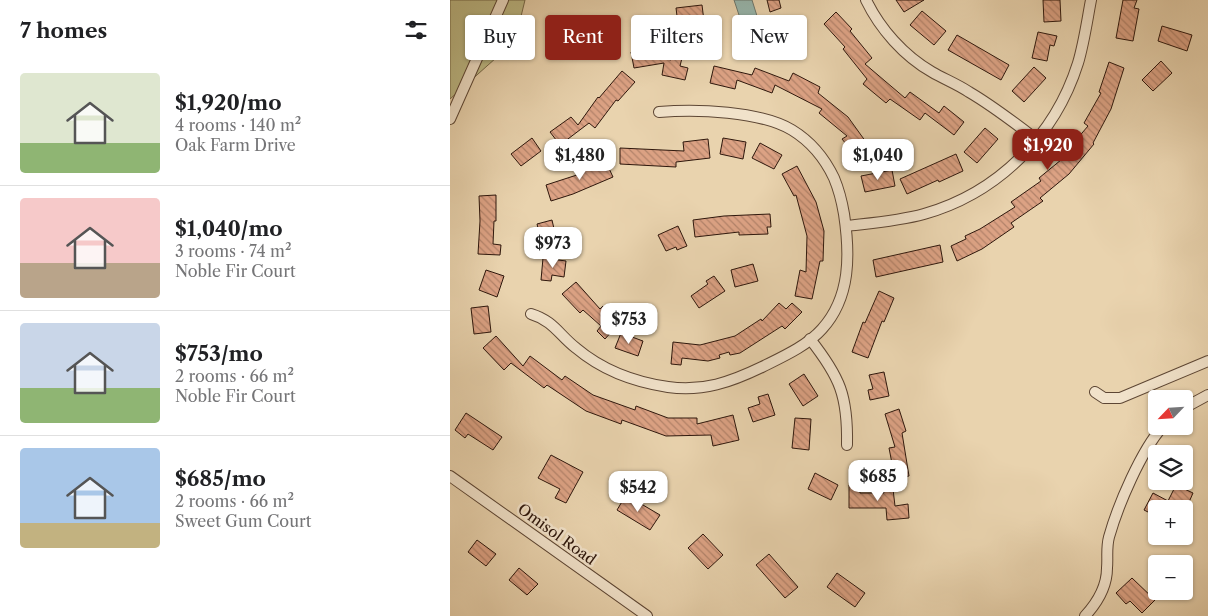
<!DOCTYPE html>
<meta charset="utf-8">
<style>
body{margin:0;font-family:"Libre Caslon Text",serif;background:#f2f2f2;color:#202124;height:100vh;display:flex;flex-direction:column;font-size:19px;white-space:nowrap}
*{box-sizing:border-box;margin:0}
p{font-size:16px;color:#757577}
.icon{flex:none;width:28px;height:28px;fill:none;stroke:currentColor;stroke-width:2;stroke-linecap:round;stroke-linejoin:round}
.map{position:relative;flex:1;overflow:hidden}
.drawer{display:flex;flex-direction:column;background:#fff;width:450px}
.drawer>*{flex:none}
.banner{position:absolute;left:15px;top:15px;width:475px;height:45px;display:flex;gap:10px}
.needle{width:32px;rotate:245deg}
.tools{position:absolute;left:698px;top:390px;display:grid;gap:10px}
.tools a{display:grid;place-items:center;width:45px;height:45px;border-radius:5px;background:#fff;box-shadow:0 1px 4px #0004;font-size:25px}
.price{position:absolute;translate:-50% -42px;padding:0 11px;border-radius:10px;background:#fff;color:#222;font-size:16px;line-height:32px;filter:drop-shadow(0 1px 2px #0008)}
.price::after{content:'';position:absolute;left:50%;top:30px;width:15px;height:11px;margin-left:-8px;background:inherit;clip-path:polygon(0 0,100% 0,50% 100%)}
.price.active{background:#8f2418;color:#fff}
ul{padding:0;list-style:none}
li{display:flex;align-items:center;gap:15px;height:125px;padding:0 20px}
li+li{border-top:1px solid #e0e0e0}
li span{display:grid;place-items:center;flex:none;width:140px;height:100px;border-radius:5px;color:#555}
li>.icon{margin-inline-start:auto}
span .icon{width:60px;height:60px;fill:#fffc;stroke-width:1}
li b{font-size:21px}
h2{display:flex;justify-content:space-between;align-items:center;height:60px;padding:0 20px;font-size:21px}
.chip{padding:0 18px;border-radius:5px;background:#fff;box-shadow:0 1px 4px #0004;font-size:18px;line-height:45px}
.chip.active{background:#8f2418;color:#fff}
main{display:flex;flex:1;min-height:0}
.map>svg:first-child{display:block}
.grass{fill:#bdba86;stroke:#766849}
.water{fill:#97b7ae;stroke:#6d776d}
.building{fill:url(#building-back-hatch);stroke:#2e170c}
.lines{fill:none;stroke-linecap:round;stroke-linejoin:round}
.minor-casing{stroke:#5d4634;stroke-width:12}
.minor{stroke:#f1e2ca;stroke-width:10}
.labels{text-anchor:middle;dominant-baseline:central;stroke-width:5;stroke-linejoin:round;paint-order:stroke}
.street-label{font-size:15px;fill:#2e170c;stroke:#f1e2ca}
</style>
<main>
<section class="drawer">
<h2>7 homes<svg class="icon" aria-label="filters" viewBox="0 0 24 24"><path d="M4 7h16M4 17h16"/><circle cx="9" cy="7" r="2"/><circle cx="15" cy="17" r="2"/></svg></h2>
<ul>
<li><span style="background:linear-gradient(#dfe7d0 70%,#8fb573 0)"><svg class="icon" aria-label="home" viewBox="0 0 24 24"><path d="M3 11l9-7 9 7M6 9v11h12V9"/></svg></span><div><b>$1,920/mo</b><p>4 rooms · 140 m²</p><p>Oak Farm Drive</p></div></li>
<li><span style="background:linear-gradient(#f6c9c9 65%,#b9a48a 0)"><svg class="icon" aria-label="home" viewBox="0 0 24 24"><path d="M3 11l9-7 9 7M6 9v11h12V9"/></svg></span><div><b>$1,040/mo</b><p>3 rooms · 74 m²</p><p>Noble Fir Court</p></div></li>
<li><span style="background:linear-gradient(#c9d6e8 65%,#8fb573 0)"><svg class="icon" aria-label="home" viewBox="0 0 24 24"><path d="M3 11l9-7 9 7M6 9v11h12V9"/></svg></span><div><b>$753/mo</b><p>2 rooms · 66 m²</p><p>Noble Fir Court</p></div></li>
<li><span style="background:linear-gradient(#a9c7e8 75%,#c2b280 0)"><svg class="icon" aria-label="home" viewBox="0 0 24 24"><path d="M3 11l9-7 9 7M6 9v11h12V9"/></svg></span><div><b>$685/mo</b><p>2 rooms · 66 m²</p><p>Sweet Gum Court</p></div></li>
</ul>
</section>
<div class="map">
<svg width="758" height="616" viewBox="0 0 758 616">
<defs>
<pattern id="building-back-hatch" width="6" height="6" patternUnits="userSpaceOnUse" patternTransform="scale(1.25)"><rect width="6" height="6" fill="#dca284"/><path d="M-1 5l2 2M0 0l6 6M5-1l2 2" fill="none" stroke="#b3836a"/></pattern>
</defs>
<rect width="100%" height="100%" fill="#e9d3ae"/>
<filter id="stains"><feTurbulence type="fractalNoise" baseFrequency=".004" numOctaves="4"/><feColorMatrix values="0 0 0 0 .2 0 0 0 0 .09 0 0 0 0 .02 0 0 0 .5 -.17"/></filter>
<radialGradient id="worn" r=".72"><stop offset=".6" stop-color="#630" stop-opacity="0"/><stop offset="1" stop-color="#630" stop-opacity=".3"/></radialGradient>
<polygon class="grass" points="0,0 75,0 65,41 0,99"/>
<polygon class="water" points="284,0 302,0 307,16 291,21"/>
<g class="building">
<polygon points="317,0 329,0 331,8 320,12"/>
<polygon points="446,0 474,0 454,12"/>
<polygon points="593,0 610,0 611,21 594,22"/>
<polygon points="673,0 687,0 684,8 689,9 683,41 666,38"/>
<polygon points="252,5 254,21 228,24 226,8"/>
<polygon points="472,11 496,31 484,45 460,25"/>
<polygon points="386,12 402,29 400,31 422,58 415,64 455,98 460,92 489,113 494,106 514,122 504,135 475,113 470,120 440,99 436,103 413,84 417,79 393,49 395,47 374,24"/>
<polygon points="712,26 742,35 737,51 708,41"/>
<polygon points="588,32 607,36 604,46 600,45 597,61 582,58"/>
<polygon points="507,35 559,65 551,80 498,50"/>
<polygon points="202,49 203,56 221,60 222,56 232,58 230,66 238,68 235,80 212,75 214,63 184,68 181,52"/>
<polygon points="711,61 722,73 703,91 692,80"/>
<polygon points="659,62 674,68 661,109 643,143 644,144 619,174 590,198 593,201 561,223 564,227 532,249 507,261 501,246 516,239 515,236 530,229 565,207 561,202 591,181 589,178 617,155 615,153 638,126 634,123 651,93 649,92"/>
<polygon points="264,66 302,75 305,68 339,81 343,73 370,87 368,93 398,117 421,149 408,159 392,139 397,136 369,113 372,109 325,85 322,93 287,80 285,89 260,83"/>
<polygon points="584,67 596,78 574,102 562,91"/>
<polygon points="172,71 185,82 168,101 166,100 145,128 139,123 110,145 100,132 121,117 128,125 148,97 149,98"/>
<polygon points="535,128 548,139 527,163 514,152"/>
<polygon points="82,138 91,151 71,166 61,154"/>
<polygon points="273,138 296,142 293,159 270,154"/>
<polygon points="258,139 260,158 226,162 226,167 170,164 170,148 234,151 233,142"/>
<polygon points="310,143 332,155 324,169 302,158"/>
<polygon points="506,154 513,171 489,182 488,180 457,194 450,179"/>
<polygon points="155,160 163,177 123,194 101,201 96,185 133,173 132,170"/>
<polygon points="347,166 366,202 374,231 373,261 370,261 362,299 345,296 350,270 356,272 357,236 346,195 344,196 332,174"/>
<polygon points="442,170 445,186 415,192 411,176"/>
<polygon points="46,195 46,221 44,221 43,244 51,245 50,255 28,254 30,221 29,196"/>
<polygon points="320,214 321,227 317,227 318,234 289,235 289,232 245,237 243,220 274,216"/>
<polygon points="102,220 107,242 92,245 91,241 83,242 81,234 89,232 87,224"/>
<polygon points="228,226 237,246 227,250 226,247 216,251 208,235"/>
<polygon points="490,245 493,262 426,277 423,260"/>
<polygon points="93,258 116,261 114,277 102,275 101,281 91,280"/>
<polygon points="303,264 308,281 285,287 281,270"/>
<polygon points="36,270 54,276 47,297 29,290"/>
<polygon points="264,276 275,291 249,308 241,296 258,284 256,281"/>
<polygon points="126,282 150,309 153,306 170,322 155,339 147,331 151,326 133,310 130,313 112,294"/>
<polygon points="429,291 444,298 434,322 432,321 418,358 402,352 413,322 415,323"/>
<polygon points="329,303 336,309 342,303 352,312 335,329 332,326 290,353 280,355 279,352 269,355 270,358 258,361 232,358 231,365 221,364 223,342 250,345 285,336 311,319 312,321"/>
<polygon points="38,306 41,332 24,334 21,308"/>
<polygon points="171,333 193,341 188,356 165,348"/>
<polygon points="46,336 73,366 80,356 112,380 115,376 143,395 185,410 186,406 218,418 247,418 247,424 283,415 289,440 263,446 261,435 216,436 172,420 171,424 136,411 97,385 94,388 61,363 54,370 33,348"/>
<polygon points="434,372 439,396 420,400 418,390 423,389 419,375"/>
<polygon points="354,374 368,396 353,406 339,384"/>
<polygon points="318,394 325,415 303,422 298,408 310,404 308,397"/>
<polygon points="449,409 456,431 452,433 459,476 445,479 439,448 445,447 435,414"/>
<polygon points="16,413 52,437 43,450 18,434 15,438 5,430"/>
<polygon points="345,418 361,419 359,450 342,448"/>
<polygon points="101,455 133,472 116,503 105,498 110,489 88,478"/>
<polygon points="365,473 388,485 381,500 358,489"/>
<polygon points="399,485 410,485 410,493 434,493 433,491 443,489 445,506 458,504 459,518 437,520 436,508 399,508"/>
<polygon points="726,485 743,493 736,509 706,509 706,516 694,510 703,493 718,501"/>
<polygon points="176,495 210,515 200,530 167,510"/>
<polygon points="253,534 273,555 258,569 238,548"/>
<polygon points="27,540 46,554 36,566 18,552"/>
<polygon points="319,554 348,587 335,598 306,565"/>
<polygon points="69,568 88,584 77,595 59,580"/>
<polygon points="387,573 415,593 405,607 377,587"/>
<polygon points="682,578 705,600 692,613 680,601 676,604 666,593"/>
</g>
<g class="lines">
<defs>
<g id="minor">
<path d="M416,0C430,29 454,56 482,72C494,79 507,84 519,92C543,106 565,123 587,140"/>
<polyline points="0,119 53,0"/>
<path d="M396,226C422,223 449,221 474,214C548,193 605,136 628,63C634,43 637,21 641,0"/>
<path d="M81,314C104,321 109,335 126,348C152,370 184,382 218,387C253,392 281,382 312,367C332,357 357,346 372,329C401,297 400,254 394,214C392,202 389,190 384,178C375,159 360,141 342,130C310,111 247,109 209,112"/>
<path d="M360,339C390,377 398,396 397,445"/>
<polyline points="645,392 654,398 670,398 758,361"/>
<polyline points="734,408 758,395"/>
<polyline points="0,476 197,616"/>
<path d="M635,616C647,603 657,587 657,568C658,558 656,548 659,537C668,505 691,451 713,426"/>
</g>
</defs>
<use href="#minor" class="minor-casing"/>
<use href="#minor" class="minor"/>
</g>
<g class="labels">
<g class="street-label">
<text transform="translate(107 534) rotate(36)">Omisol Road</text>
</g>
</g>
<rect width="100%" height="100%" filter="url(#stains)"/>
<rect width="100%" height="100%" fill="url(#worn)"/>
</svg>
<div class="tools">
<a><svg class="needle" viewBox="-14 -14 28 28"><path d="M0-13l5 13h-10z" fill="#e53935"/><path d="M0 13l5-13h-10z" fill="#757577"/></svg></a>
<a><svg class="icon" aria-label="layers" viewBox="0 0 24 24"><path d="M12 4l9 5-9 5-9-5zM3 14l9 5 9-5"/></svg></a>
<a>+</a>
<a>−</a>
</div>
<b class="price active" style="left:598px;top:171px">$1,920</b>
<b class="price" style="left:130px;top:181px">$1,480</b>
<b class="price" style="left:428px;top:181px">$1,040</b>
<b class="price" style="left:103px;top:269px">$973</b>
<b class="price" style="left:179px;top:345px">$753</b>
<b class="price" style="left:428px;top:502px">$685</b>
<b class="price" style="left:188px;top:513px">$542</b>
<div class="banner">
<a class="chip">Buy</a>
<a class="chip active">Rent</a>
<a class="chip">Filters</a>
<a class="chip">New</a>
</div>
</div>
</main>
